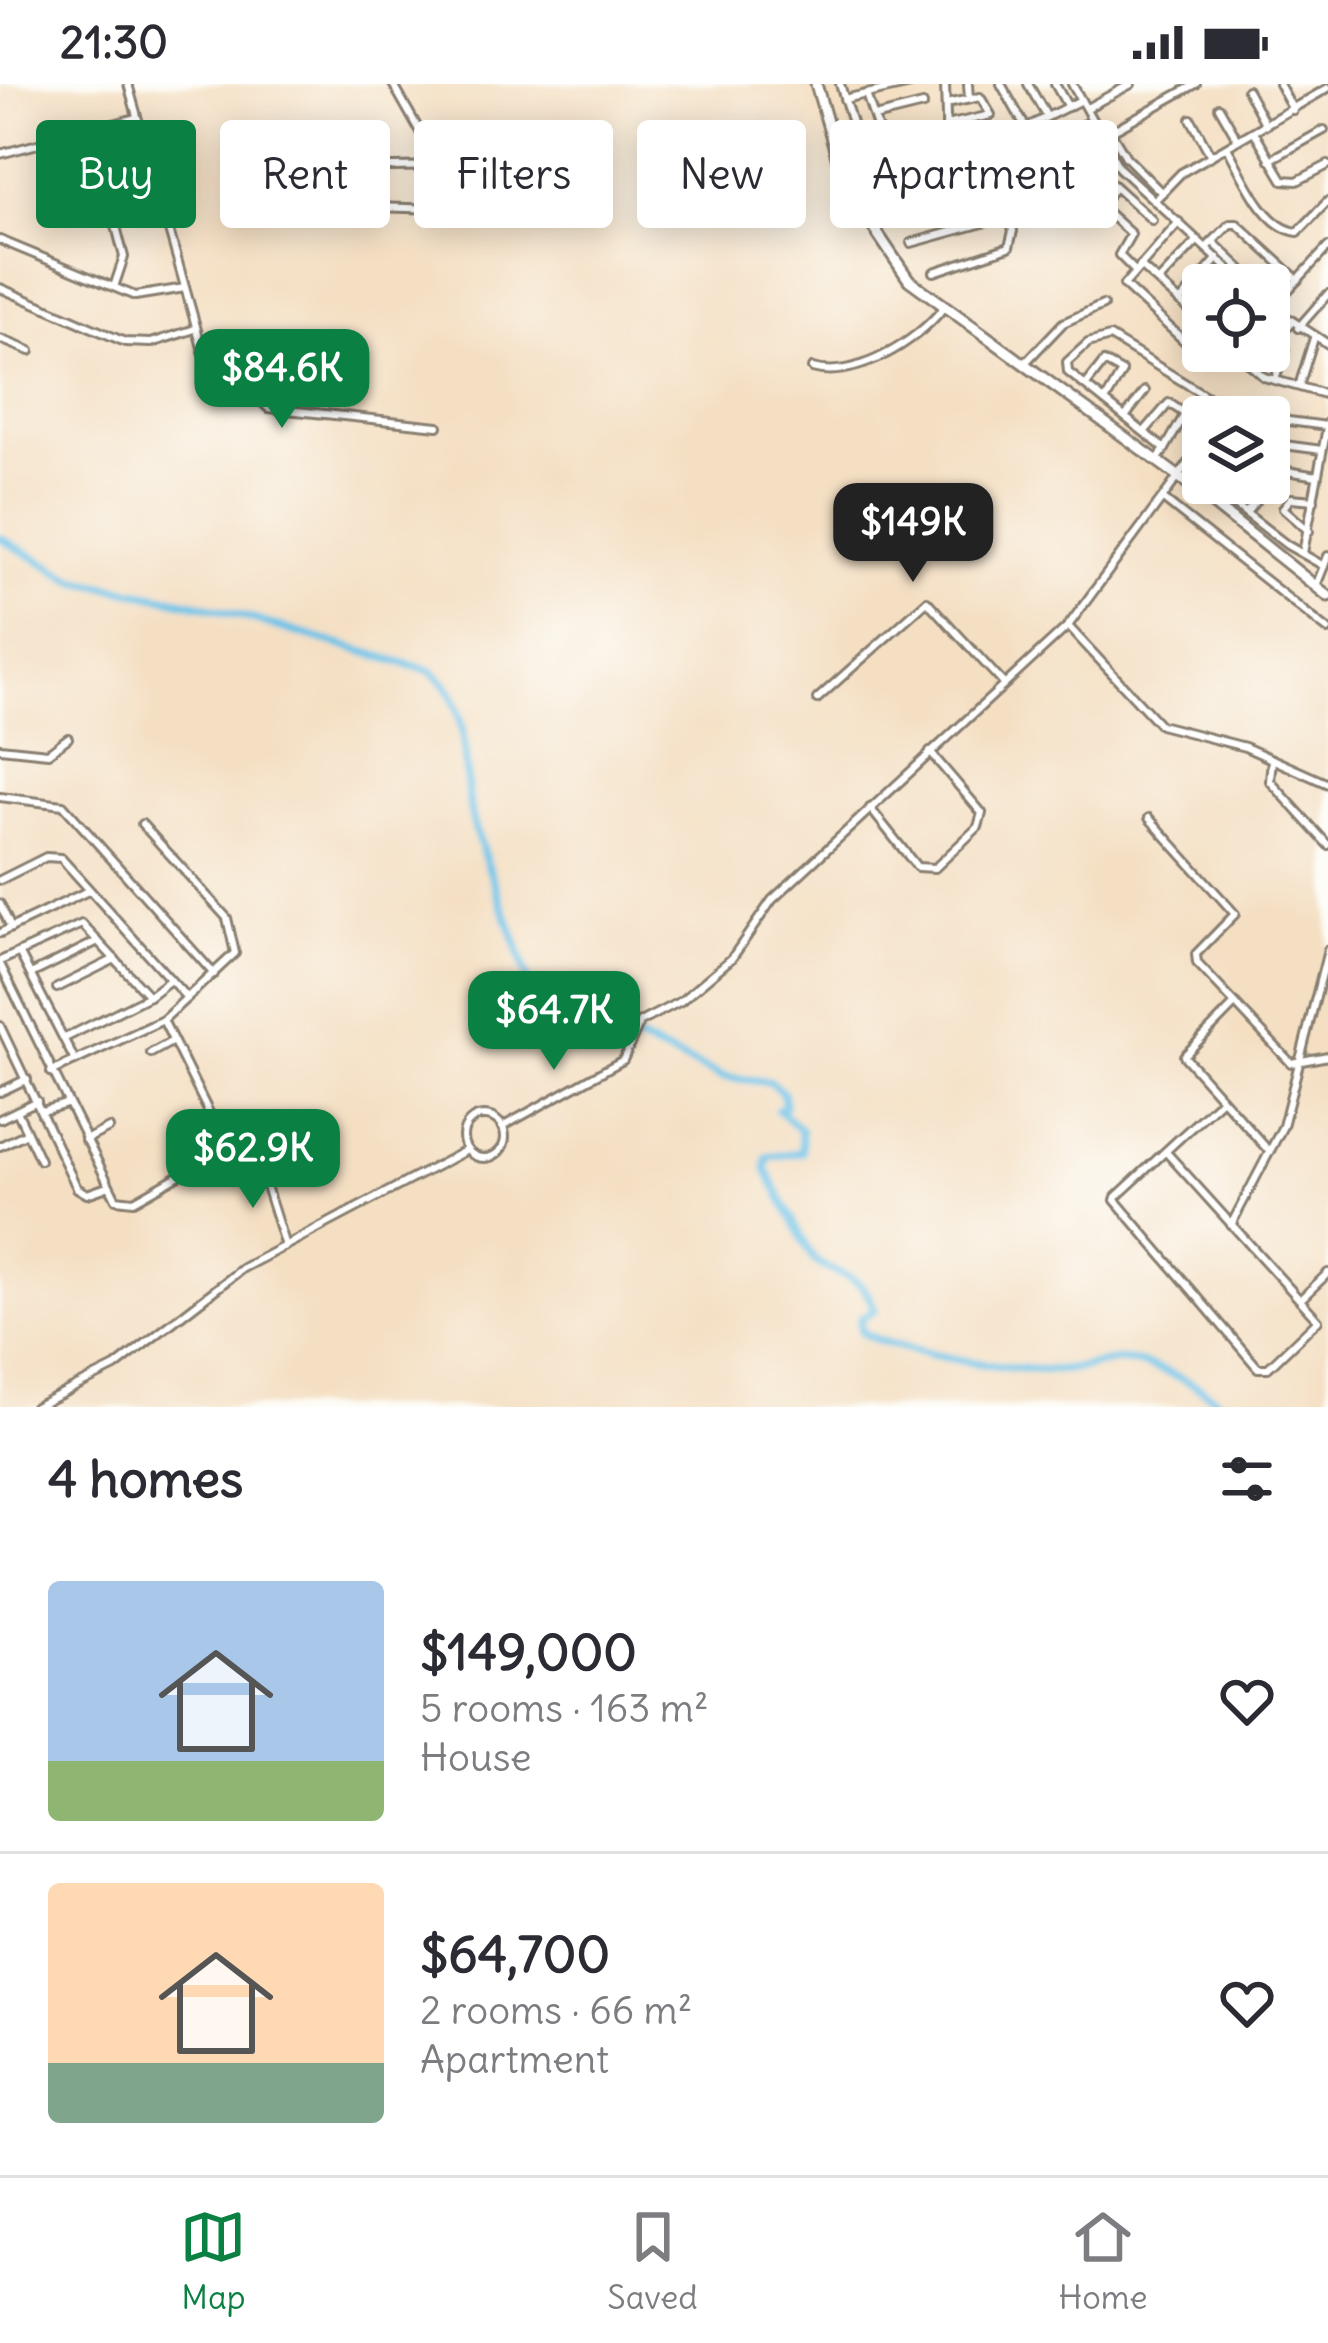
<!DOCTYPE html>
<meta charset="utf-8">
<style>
body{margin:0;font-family:Delius,sans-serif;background:#f7f7f7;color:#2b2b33;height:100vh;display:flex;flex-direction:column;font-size:45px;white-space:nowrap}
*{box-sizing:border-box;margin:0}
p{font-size:39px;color:#7c7c81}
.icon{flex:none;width:66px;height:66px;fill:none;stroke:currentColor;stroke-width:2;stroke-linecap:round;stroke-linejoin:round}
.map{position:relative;height:1323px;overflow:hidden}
.sheet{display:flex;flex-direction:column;background:#fff;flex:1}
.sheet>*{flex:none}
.top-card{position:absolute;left:36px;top:36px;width:1257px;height:108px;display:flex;gap:24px}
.tools{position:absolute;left:1182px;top:180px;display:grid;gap:24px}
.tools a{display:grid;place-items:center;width:108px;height:108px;border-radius:12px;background:#fff;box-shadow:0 6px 30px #0003;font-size:60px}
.price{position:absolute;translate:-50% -102px;padding:0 27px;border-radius:24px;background:#0b8043;color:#fff;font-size:39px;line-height:78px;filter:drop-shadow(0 3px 6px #0008)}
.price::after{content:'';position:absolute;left:50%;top:72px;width:36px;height:27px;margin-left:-18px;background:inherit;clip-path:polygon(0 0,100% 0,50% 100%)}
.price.current{background:#222;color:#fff}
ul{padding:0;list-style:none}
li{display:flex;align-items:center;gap:36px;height:300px;padding:0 48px}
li+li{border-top:3px solid #e1e1e2}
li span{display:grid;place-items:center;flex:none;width:336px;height:240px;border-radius:12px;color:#555}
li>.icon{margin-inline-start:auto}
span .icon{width:144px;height:144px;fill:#fffc;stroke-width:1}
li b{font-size:51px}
h2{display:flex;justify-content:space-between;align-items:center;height:144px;padding:0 48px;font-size:51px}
.chip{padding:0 42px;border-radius:12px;background:#fff;box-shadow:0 6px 30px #0003;font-size:42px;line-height:108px}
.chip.current{background:#0b8043;color:#fff}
.status{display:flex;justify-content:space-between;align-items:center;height:84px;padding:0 60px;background:#fff;direction:ltr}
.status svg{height:33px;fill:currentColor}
.tabs{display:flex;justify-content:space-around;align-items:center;height:168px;border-top:3px solid #e1e1e2;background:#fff;font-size:33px;color:#7c7c81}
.tabs a{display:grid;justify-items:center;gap:6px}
.tabs .current{color:#0b8043}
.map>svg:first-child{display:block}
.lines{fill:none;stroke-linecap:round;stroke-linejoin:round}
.river{stroke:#6bc2e8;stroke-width:8}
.minor-casing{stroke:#887e70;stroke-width:12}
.major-casing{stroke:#887e70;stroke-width:15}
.minor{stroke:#fff;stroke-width:6}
.major{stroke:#fff;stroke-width:9}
</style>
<div class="status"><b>21:30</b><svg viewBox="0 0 49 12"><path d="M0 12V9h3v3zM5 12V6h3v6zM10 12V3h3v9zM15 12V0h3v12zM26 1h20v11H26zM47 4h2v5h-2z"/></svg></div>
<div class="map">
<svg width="1328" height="1323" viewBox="0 0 1328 1323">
<rect width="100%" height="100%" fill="#fdfcf7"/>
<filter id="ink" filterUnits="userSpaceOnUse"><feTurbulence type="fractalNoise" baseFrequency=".00833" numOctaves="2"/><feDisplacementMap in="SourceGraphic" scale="24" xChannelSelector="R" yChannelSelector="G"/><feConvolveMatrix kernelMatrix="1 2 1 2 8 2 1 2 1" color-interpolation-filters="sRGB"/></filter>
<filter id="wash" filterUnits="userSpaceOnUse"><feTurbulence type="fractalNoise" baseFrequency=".004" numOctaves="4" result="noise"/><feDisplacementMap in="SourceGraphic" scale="48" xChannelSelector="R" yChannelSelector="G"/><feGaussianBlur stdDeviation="2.7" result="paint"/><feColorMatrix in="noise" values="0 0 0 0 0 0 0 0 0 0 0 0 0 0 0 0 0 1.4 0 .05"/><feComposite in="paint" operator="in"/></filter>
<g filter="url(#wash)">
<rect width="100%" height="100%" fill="#f4dfc3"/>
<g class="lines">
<path class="river" d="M0,454L75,496L202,521L431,587C438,593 446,599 450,607C471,648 461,700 475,744C494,804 520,858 533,921L565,932L573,959L639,957L723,993L770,998L783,1009L785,1022L778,1026L801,1046L802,1068L767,1073L766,1085L813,1175C838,1197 859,1183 875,1226L860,1235L861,1248C897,1269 1017,1288 1061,1286C1079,1286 1098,1279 1116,1277C1143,1275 1208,1302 1224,1323"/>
</g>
</g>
<g filter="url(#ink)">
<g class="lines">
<defs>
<g id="minor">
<polyline points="128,0 206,278 239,295 268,324 438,342"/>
<polyline points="840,0 859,62 888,81 1017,48 1081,16"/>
<polyline points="945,0 947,68"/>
<polyline points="968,0 969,15"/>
<polyline points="1001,0 1026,44"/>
<polyline points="1028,0 1047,33"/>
<polyline points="1055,0 1068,23"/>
<polyline points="1072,0 1119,84 1246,201"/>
<polyline points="1279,0 1293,26"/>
<polyline points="1247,6 1266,41"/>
<polyline points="866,10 879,49 893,55 919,50 924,74"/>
<polyline points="844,15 911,0"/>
<polyline points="946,20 980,13 991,31 946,41"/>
<polyline points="1219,23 1238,56"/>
<polyline points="1087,24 1131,0"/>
<polyline points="874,33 923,21"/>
<polyline points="1191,35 1211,72"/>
<polyline points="1036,41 1076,100 1131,150 1119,171 1135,187"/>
<polyline points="91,46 124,173 114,203"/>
<polyline points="1111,48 1126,73 1162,109"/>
<polyline points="1069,49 1089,79 1152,136"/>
<polyline points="1255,49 1283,96 1297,97 1328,81"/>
<polyline points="1101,53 1196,0"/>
<polyline points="1048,61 1092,36"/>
<path d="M1227,63C1243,91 1263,144 1298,148L1328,117"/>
<polyline points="0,70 136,34"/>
<polyline points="1270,76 1324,46"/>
<polyline points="299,85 441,82"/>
<polyline points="1154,117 1181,89 1328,4"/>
<polyline points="341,122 439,125 459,117 393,0"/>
<polyline points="1098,122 1115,104"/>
<polyline points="891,131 987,96 1076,100"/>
<polyline points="1179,138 1124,201 1194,266 1203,264"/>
<polyline points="0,156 135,212 185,204"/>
<polyline points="1213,158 1258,201"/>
<polyline points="911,159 1008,132 1013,97"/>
<polyline points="1207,163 1230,140 1237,140 1298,196"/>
<polyline points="1140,182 1203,238"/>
<polyline points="934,188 1009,163 1013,147 1009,133"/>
<polyline points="1159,197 1198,156"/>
<polyline points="1226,201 1235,191"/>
<polyline points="0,204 125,258 151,259 195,245"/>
<polyline points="1180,218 1218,174"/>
<polyline points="1271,223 1328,260"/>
<polyline points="1269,227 1328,163"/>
<polyline points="1298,244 1328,210"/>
<polyline points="0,255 30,267"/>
<polyline points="1269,263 1291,239"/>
<polyline points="1234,267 1264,293 1328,311"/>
<polyline points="1025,279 1063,239 1103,221"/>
<polyline points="1252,282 1266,267"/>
<path d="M812,284C855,296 917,258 943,224"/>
<polyline points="1275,296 1285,266"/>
<polyline points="1086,301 1104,278 1122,288 1105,317"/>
<polyline points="1299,302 1314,254"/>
<polyline points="1125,333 1145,307"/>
<polyline points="1258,333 1327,342"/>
<polyline points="1145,347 1169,319 1185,330 1165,365"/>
<polyline points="1269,359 1322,366"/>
<polyline points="1158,375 1165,365 1068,288 1067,278 1088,259 1110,253 1224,323 1223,333"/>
<polyline points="1207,399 1287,461 1324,482"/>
<polyline points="1226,413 1237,399"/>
<polyline points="1163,415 1328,546"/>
<polyline points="1246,429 1281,386 1317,392"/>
<polyline points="1309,447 1283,424 1291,414 1314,416"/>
<polyline points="1303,469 1328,338"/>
<polyline points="1316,502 1328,472"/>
<polyline points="1068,542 1160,641 1245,663 1328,700"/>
<polyline points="817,615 927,517 1004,600"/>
<polyline points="0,664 48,669 68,654"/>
<polyline points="1272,675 1270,697 1328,761"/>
<polyline points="0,713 63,721 214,890"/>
<polyline points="870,724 917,783 935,784 978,743 982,729 930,668"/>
<polyline points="1149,734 1235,830 1196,870 1197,879 1291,979 1328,972"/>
<polyline points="0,796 46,773 61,774 187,914"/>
<polyline points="0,820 11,844"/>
<polyline points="0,849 88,807"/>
<polyline points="19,868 75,977"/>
<polyline points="0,877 82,840 149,912"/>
<polyline points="0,880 116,1115 134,1117 185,1088 254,1064 285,1162"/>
<polyline points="31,890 98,857"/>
<polyline points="57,904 115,875"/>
<polyline points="1235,920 1184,972 1268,1066"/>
<polyline points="163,936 230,1071"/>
<polyline points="0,942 77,1104 87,1110 107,1103"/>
<polyline points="65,954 149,912 170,896"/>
<polyline points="151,969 173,957"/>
<polyline points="51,988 163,936 235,869 227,834 142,740"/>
<polyline points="0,1008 27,995"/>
<polyline points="17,1027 40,1076"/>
<polyline points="42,1027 66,1020"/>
<circle cx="484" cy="1053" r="21"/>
<polyline points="0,1035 37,1017"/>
<polyline points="502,1043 623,976 640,938 681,917 732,874 772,816 1068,542 1203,359"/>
<polyline points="85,1056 109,1044"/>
<polyline points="0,1062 27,1049"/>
<polyline points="1166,1068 1318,1236 1268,1284 1258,1284 1115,1116 1116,1113 1221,1016"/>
<polyline points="1231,1141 1283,1042 1328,866"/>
<polyline points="1301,1215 1328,1189"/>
<polyline points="35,1323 115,1283 243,1184 467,1066"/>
</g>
<polyline id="major" points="816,0 846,103 909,196 1178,392 1328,512"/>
</defs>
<use href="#minor" class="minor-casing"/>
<use href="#major" class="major-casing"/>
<use href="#minor" class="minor"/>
<use href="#major" class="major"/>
</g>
</g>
</svg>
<div class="tools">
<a><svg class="icon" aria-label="locate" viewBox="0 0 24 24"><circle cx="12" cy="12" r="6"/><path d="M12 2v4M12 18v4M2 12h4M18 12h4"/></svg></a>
<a><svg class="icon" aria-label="layers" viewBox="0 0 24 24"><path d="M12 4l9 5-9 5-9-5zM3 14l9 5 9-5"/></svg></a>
</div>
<b class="price" style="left:282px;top:347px">$84.6K</b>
<b class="price current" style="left:913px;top:501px">$149K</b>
<b class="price" style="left:554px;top:989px">$64.7K</b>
<b class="price" style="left:253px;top:1127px">$62.9K</b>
<div class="top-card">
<a class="chip current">Buy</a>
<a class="chip">Rent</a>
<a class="chip">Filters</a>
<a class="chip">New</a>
<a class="chip">Apartment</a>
</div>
</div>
<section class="sheet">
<h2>4 homes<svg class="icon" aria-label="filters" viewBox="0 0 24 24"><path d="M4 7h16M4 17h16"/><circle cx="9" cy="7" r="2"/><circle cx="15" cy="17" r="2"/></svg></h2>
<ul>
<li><span style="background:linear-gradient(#a9c7e8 75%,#8fb573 0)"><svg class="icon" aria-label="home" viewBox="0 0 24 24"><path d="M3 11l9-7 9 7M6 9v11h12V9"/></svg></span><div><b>$149,000</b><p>5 rooms · 163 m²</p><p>House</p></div><svg class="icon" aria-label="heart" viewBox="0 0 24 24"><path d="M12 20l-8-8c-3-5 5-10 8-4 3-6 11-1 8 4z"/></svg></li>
<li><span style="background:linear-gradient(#ffd9b3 75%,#7fa58c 0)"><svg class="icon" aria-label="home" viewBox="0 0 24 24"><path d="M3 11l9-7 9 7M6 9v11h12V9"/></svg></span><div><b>$64,700</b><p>2 rooms · 66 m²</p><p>Apartment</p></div><svg class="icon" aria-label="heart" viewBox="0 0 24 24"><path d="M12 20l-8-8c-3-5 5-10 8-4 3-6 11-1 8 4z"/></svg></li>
</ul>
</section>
<nav class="tabs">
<a class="current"><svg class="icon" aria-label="map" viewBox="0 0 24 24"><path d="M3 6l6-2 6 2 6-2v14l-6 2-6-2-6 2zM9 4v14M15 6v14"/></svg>Map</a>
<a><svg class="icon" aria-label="saved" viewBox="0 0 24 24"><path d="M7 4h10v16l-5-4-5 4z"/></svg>Saved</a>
<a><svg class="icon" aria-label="home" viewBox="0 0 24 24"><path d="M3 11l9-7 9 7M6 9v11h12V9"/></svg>Home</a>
</nav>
